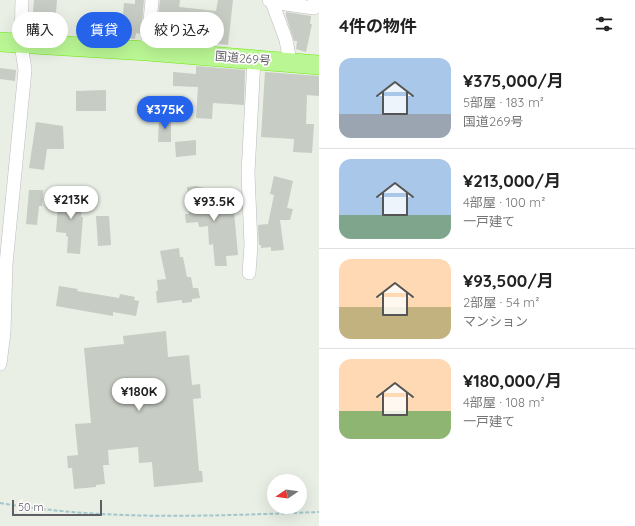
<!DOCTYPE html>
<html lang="ja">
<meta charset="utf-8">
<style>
body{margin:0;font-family:Quicksand,"Noto Sans JP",sans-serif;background:#f2f2f2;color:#222;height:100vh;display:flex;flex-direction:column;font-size:15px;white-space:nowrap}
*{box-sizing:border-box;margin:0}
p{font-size:13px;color:#767676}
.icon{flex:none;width:22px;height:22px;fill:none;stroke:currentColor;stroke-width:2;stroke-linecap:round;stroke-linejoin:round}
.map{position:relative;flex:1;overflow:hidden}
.panel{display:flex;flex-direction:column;background:#fff;width:316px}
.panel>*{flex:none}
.hud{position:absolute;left:12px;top:12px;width:247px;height:36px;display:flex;gap:8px}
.needle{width:26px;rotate:257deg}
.controls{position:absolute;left:267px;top:474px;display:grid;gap:8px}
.controls a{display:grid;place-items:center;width:40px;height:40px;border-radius:50%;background:#fff;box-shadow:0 4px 16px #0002;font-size:20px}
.scale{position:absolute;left:12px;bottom:10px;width:90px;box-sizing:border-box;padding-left:4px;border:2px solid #605d65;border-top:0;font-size:11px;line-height:14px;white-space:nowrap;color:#605d65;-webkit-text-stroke:3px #fff;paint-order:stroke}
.price{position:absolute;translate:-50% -34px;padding:0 9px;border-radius:14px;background:#fff;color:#222;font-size:13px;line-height:26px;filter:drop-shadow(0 1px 2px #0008)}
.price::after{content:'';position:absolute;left:50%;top:24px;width:12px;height:9px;margin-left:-6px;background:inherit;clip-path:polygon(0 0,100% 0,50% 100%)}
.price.selected{background:#2563eb;color:#fff}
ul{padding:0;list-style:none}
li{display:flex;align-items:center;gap:12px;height:100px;padding:0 20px}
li+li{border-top:1px solid #e0e0e0}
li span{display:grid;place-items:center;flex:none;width:112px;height:80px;border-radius:12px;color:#555}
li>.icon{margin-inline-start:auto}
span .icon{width:48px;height:48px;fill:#fffc;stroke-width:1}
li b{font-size:17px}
h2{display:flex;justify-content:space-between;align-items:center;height:48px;padding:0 20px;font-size:17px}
.pill{padding:0 14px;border-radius:18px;background:#fff;box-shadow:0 4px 16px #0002;font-size:14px;line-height:36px}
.pill.selected{background:#2563eb;color:#fff}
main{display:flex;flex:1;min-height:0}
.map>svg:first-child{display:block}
.building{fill:#c7ccc4}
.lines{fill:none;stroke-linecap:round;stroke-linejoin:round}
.minor-casing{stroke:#bdbac0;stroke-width:14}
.highway-casing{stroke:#6ee80c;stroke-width:20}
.path{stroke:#a1c7cd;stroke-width:2;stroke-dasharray:4 2;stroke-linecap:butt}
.minor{stroke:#fff;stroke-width:13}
.highway{stroke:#baf794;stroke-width:19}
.labels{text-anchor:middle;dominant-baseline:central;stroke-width:3.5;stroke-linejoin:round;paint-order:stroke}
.street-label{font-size:12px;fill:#605d65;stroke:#fff}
</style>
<main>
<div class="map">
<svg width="319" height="526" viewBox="0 0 319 526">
<rect width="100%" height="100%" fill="#e9efe5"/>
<g class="building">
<polygon points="34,0 57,0 56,12 59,32 49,33 46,12 33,12"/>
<polygon points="135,0 144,0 141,34 136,33 135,39 121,38 124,3 135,4"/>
<polygon points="160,0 180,0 179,7 216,11 218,0 233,0 228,45 213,43 213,41 156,36"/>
<polygon points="286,12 311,16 310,24 312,24 306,52 296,49 297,41 294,41 286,16"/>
<polygon points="196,66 245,70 244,105 213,103 212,119 196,118 198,87 173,86 173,72 196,74"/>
<polygon points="0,68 16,70 15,81 0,79"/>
<polygon points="265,72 319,76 319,96 307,95 306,124 314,124 312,153 293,152 294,139 261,137"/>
<polygon points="106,90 106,111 76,111 76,91"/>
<polygon points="159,118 171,119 171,142 158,142"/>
<polygon points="36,122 63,126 64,149 47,149 44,170 29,168"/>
<polygon points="196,140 196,155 176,157 175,142"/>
<polygon points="274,176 293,181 287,208 293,209 290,220 280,220 284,250 271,251 271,247 261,248 261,245 259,245 258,225 268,224 274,195 270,194"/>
<polygon points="196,186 216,191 217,202 233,201 238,255 226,256 227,266 215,266 213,244 209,245 208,226 199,227 198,222 186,223 185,214 189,214 187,187"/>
<polygon points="62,189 75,190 74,195 83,196 81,217 83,217 80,254 67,253 68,237 66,236 66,233 56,232 58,207 61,208"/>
<polygon points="29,190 43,190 42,206 39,206 37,225 26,224"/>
<polygon points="96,216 109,216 111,245 98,246"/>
<polygon points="179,248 180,257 183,257 187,277 191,277 193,288 198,288 200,298 192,299 192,302 182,303 182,300 157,303 156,291 158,291 157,280 166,279 160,251"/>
<polygon points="59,286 78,289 77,291 119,298 120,294 135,297 134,300 139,301 136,316 113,312 113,316 56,306"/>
<polygon points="166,331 168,357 189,355 192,385 200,384 201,398 193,399 199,471 202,471 203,482 154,487 152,462 139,463 138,447 108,450 109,465 103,465 105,484 96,485 96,487 74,489 72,468 68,468 67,456 78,455 75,424 91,423 84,348 124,344 123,336"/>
</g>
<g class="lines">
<defs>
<g id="minor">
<polyline points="269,0 272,2 286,40 290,62"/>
<polyline points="272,2 314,8 315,0"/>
<polyline points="147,51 152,0"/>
<polyline points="249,273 251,245 248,173 254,59"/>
<polyline points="0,364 4,332 6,264 25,70 21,44 22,0"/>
</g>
<polyline id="highway" points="0,42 147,51 319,65"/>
</defs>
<use href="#minor" class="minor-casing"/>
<use href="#highway" class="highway-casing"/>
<path class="path" d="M0,503C106,521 212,516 319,512"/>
<use href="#minor" class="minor"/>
<use href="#highway" class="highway"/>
</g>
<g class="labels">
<g class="street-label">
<text transform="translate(243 58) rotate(5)">国道269号</text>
</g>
</g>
</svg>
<div class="controls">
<a><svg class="needle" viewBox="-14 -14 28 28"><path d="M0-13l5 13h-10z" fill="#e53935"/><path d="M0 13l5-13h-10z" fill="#767676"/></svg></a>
</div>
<div class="scale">50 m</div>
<b class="price selected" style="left:165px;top:130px">¥375K</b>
<b class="price" style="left:71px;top:220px">¥213K</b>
<b class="price" style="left:214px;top:222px">¥93.5K</b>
<b class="price" style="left:139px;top:412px">¥180K</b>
<div class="hud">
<a class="pill">購入</a>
<a class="pill selected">賃貸</a>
<a class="pill">絞り込み</a>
</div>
</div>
<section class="panel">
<h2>4件の物件<svg class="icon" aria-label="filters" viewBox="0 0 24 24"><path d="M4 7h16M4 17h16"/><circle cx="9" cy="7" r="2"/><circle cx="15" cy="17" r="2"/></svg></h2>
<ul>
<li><span style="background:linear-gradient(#a9c7e8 70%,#9aa5b1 0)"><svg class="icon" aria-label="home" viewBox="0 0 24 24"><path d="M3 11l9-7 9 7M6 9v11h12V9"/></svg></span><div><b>¥375,000/月</b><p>5部屋 · 183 m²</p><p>国道269号</p></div></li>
<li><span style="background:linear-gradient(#a9c7e8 70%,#7fa58c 0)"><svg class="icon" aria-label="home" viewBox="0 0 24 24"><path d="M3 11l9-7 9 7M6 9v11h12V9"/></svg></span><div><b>¥213,000/月</b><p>4部屋 · 100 m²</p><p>一戸建て</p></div></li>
<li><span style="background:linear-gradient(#ffd9b3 60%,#c2b280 0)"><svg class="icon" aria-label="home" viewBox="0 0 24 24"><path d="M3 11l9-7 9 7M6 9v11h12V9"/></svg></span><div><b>¥93,500/月</b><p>2部屋 · 54 m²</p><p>マンション</p></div></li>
<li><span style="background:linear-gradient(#ffd9b3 65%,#8fb573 0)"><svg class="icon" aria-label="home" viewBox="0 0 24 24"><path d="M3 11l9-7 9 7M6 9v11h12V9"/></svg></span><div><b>¥180,000/月</b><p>4部屋 · 108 m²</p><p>一戸建て</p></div></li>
</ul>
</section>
</main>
